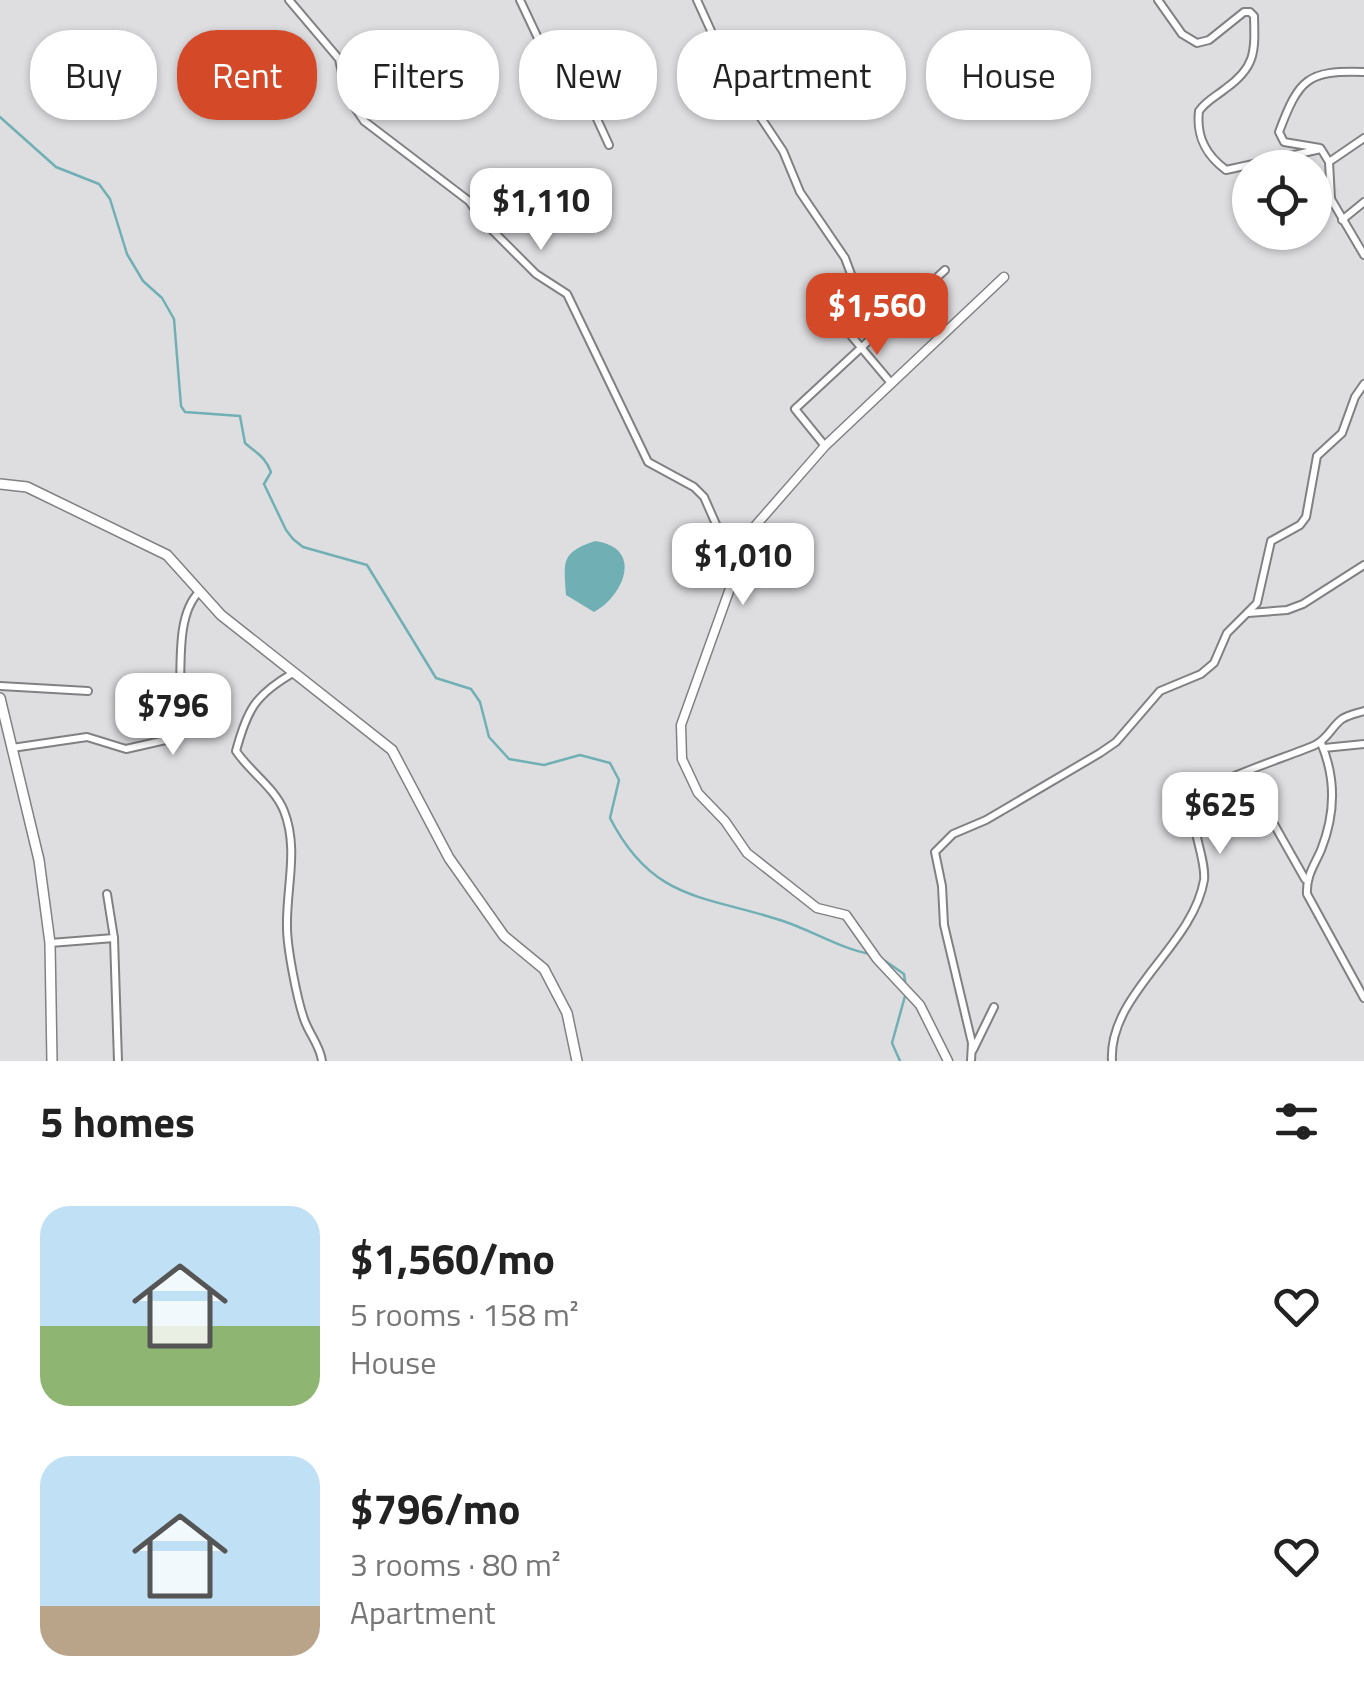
<!DOCTYPE html>
<meta charset="utf-8">
<style>
body{margin:0;font-family:"Titillium Web",sans-serif;background:#f2f2f2;color:#222;height:100vh;display:flex;flex-direction:column;font-size:38px;white-space:nowrap}
*{box-sizing:border-box;margin:0}
p{font-size:32px;color:#767676}
.icon{flex:none;width:55px;height:55px;fill:none;stroke:currentColor;stroke-width:2;stroke-linecap:round;stroke-linejoin:round}
.map{position:relative;height:1061px;overflow:hidden}
.drawer{display:flex;flex-direction:column;background:#fff;flex:1}
.drawer>*{flex:none}
.guide{position:absolute;left:30px;top:30px;width:1305px;height:90px;display:flex;gap:20px}
.controls{position:absolute;left:1232px;top:150px;display:grid;gap:20px}
.controls a{display:grid;place-items:center;width:100px;height:100px;border-radius:50%;background:#fff;box-shadow:0 2px 8px #0004;font-size:50px}
.price{position:absolute;translate:-50% -85px;padding:0 22px;border-radius:20px;background:#fff;color:#222;font-size:32px;line-height:65px;filter:drop-shadow(0 2px 5px #0008)}
.price::after{content:'';position:absolute;left:50%;top:60px;width:30px;height:22px;margin-left:-15px;background:inherit;clip-path:polygon(0 0,100% 0,50% 100%)}
.price.on{background:#d44a29;color:#fff}
ul{padding:0;list-style:none}
li{display:flex;align-items:center;gap:30px;height:250px;padding:0 40px}
li span{display:grid;place-items:center;flex:none;width:280px;height:200px;border-radius:30px;color:#555}
li>.icon{margin-inline-start:auto}
span .icon{width:120px;height:120px;fill:#fffc;stroke-width:1}
li b{font-size:42px}
h2{display:flex;justify-content:space-between;align-items:center;height:120px;padding:0 40px;font-size:42px}
.chip{padding:0 35px;border-radius:40px;background:#fff;box-shadow:0 2px 8px #0004;font-size:35px;line-height:90px}
.chip.on{background:#d44a29;color:#fff}
.map>svg:first-child{display:block}
.water{fill:#70b0b5}
.lines{fill:none;stroke-linecap:round;stroke-linejoin:round}
.stream{stroke:#70b0b5;stroke-width:2.5}
.minor-casing{stroke:#818184;stroke-width:10}
.tertiary-casing{stroke:#818184;stroke-width:11}
.secondary-casing{stroke:#818184;stroke-width:12}
.minor{stroke:#fff;stroke-width:6}
.tertiary{stroke:#fff;stroke-width:8}
.secondary{stroke:#fff;stroke-width:9}
</style>
<div class="map">
<svg width="1364" height="1061" viewBox="0 0 1364 1061">
<rect width="100%" height="100%" fill="#dedee1"/>
<path class="water" d="M595,541C645,548 623,597 594,612L566,595C564,561 560,553 595,541Z"/>
<g class="lines">
<g class="stream">
<path d="M0,117L56,167L99,184L110,199L127,254L143,281L162,298L174,319L181,406L185,412L240,416L245,443C256,453 265,456 271,472L264,484L286,530L293,539L303,547L367,565L436,678L471,689L480,702L489,737L509,759L544,765L580,755L610,763L619,780L610,818C653,902 705,895 783,921C813,931 839,948 870,954"/>
<polyline points="878,956 904,974 906,988"/>
<polyline points="900,1061 892,1043 905,996"/>
</g>
<defs>
<g id="minor">
<polyline points="289,0 339,59 347,96 364,121 469,201 483,221 536,274 567,294 648,462 694,487 704,497 719,531 735,549"/>
<polyline points="520,0 545,53 586,95 609,145"/>
<polyline points="697,0 712,33 733,58 755,109 783,151 800,192 845,258 854,282 890,320"/>
<path d="M1158,0L1182,34L1197,43L1209,40L1244,12H1250L1254,16C1255,52 1256,67 1225,89C1215,97 1206,101 1199,111C1196,137 1206,155 1226,170L1321,149L1329,162L1331,199L1364,255"/>
<path d="M1320,148L1284,142L1279,132C1299,79 1307,70 1364,72"/>
<polyline points="1329,162 1364,138"/>
<polyline points="1315,214 1331,199"/>
<polyline points="1342,220 1364,202"/>
<polyline points="1277,233 1288,236 1293,232"/>
<polyline points="838,320 891,383"/>
<polyline points="825,446 795,409 945,270"/>
<polyline points="1248,613 1287,610 1303,604 1364,565"/>
<path d="M293,673C255,695 247,710 236,751C251,773 275,788 284,811C299,849 286,888 287,927C287,948 297,999 304,1019C309,1034 320,1045 322,1061"/>
<polyline points="0,686 88,691"/>
<path d="M1321,743C1336,778 1335,815 1321,850C1314,866 1306,876 1307,894L1364,998"/>
<path d="M12,748L87,737L126,749L170,739C192,712 166,625 199,592"/>
<polyline points="1324,748 1364,744"/>
<polyline points="1245,773 1305,879"/>
<polyline points="107,894 114,938 118,1061"/>
<polyline points="50,943 114,938"/>
<polyline points="973,1050 994,1007"/>
<polyline points="971,1061 972,1043 944,925 942,886 935,852 953,834 986,820 1100,753 1116,742 1160,691 1201,674 1214,663 1227,633 1257,603 1271,541 1300,525 1306,517 1317,456 1342,433 1355,397 1364,384"/>
<path d="M1112,1061C1108,994 1193,946 1204,880C1207,857 1184,815 1197,798C1211,780 1291,756 1315,745C1328,739 1332,726 1342,719C1348,715 1358,713 1364,711"/>
</g>
<polyline id="tertiary" points="948,1061 920,1005 877,959 846,915 817,908 747,853 725,821 698,793 682,759 681,725 733,580 735,549 825,446 1004,277"/>
<g id="secondary">
<polyline points="0,484 27,487 167,555 221,615 392,750 449,858 504,936 544,969 567,1013 577,1061"/>
<polyline points="0,698 39,860 50,943 52,1061"/>
</g>
</defs>
<use href="#minor" class="minor-casing"/>
<use href="#tertiary" class="tertiary-casing"/>
<use href="#secondary" class="secondary-casing"/>
<use href="#minor" class="minor"/>
<use href="#tertiary" class="tertiary"/>
<use href="#secondary" class="secondary"/>
</g>
</svg>
<div class="controls">
<a><svg class="icon" aria-label="locate" viewBox="0 0 24 24"><circle cx="12" cy="12" r="6"/><path d="M12 2v4M12 18v4M2 12h4M18 12h4"/></svg></a>
</div>
<b class="price" style="left:541px;top:253px">$1,110</b>
<b class="price on" style="left:877px;top:358px">$1,560</b>
<b class="price" style="left:743px;top:608px">$1,010</b>
<b class="price" style="left:173px;top:758px">$796</b>
<b class="price" style="left:1220px;top:857px">$625</b>
<div class="guide">
<a class="chip">Buy</a>
<a class="chip on">Rent</a>
<a class="chip">Filters</a>
<a class="chip">New</a>
<a class="chip">Apartment</a>
<a class="chip">House</a>
</div>
</div>
<section class="drawer">
<h2>5 homes<svg class="icon" aria-label="filters" viewBox="0 0 24 24"><path d="M4 7h16M4 17h16"/><circle cx="9" cy="7" r="2"/><circle cx="15" cy="17" r="2"/></svg></h2>
<ul>
<li><span style="background:linear-gradient(#bfe0f5 60%,#8fb573 0)"><svg class="icon" aria-label="home" viewBox="0 0 24 24"><path d="M3 11l9-7 9 7M6 9v11h12V9"/></svg></span><div><b>$1,560/mo</b><p>5 rooms · 158 m²</p><p>House</p></div><svg class="icon" aria-label="heart" viewBox="0 0 24 24"><path d="M12 20l-8-8c-3-5 5-10 8-4 3-6 11-1 8 4z"/></svg></li>
<li><span style="background:linear-gradient(#bfe0f5 75%,#b9a48a 0)"><svg class="icon" aria-label="home" viewBox="0 0 24 24"><path d="M3 11l9-7 9 7M6 9v11h12V9"/></svg></span><div><b>$796/mo</b><p>3 rooms · 80 m²</p><p>Apartment</p></div><svg class="icon" aria-label="heart" viewBox="0 0 24 24"><path d="M12 20l-8-8c-3-5 5-10 8-4 3-6 11-1 8 4z"/></svg></li>
</ul>
</section>
